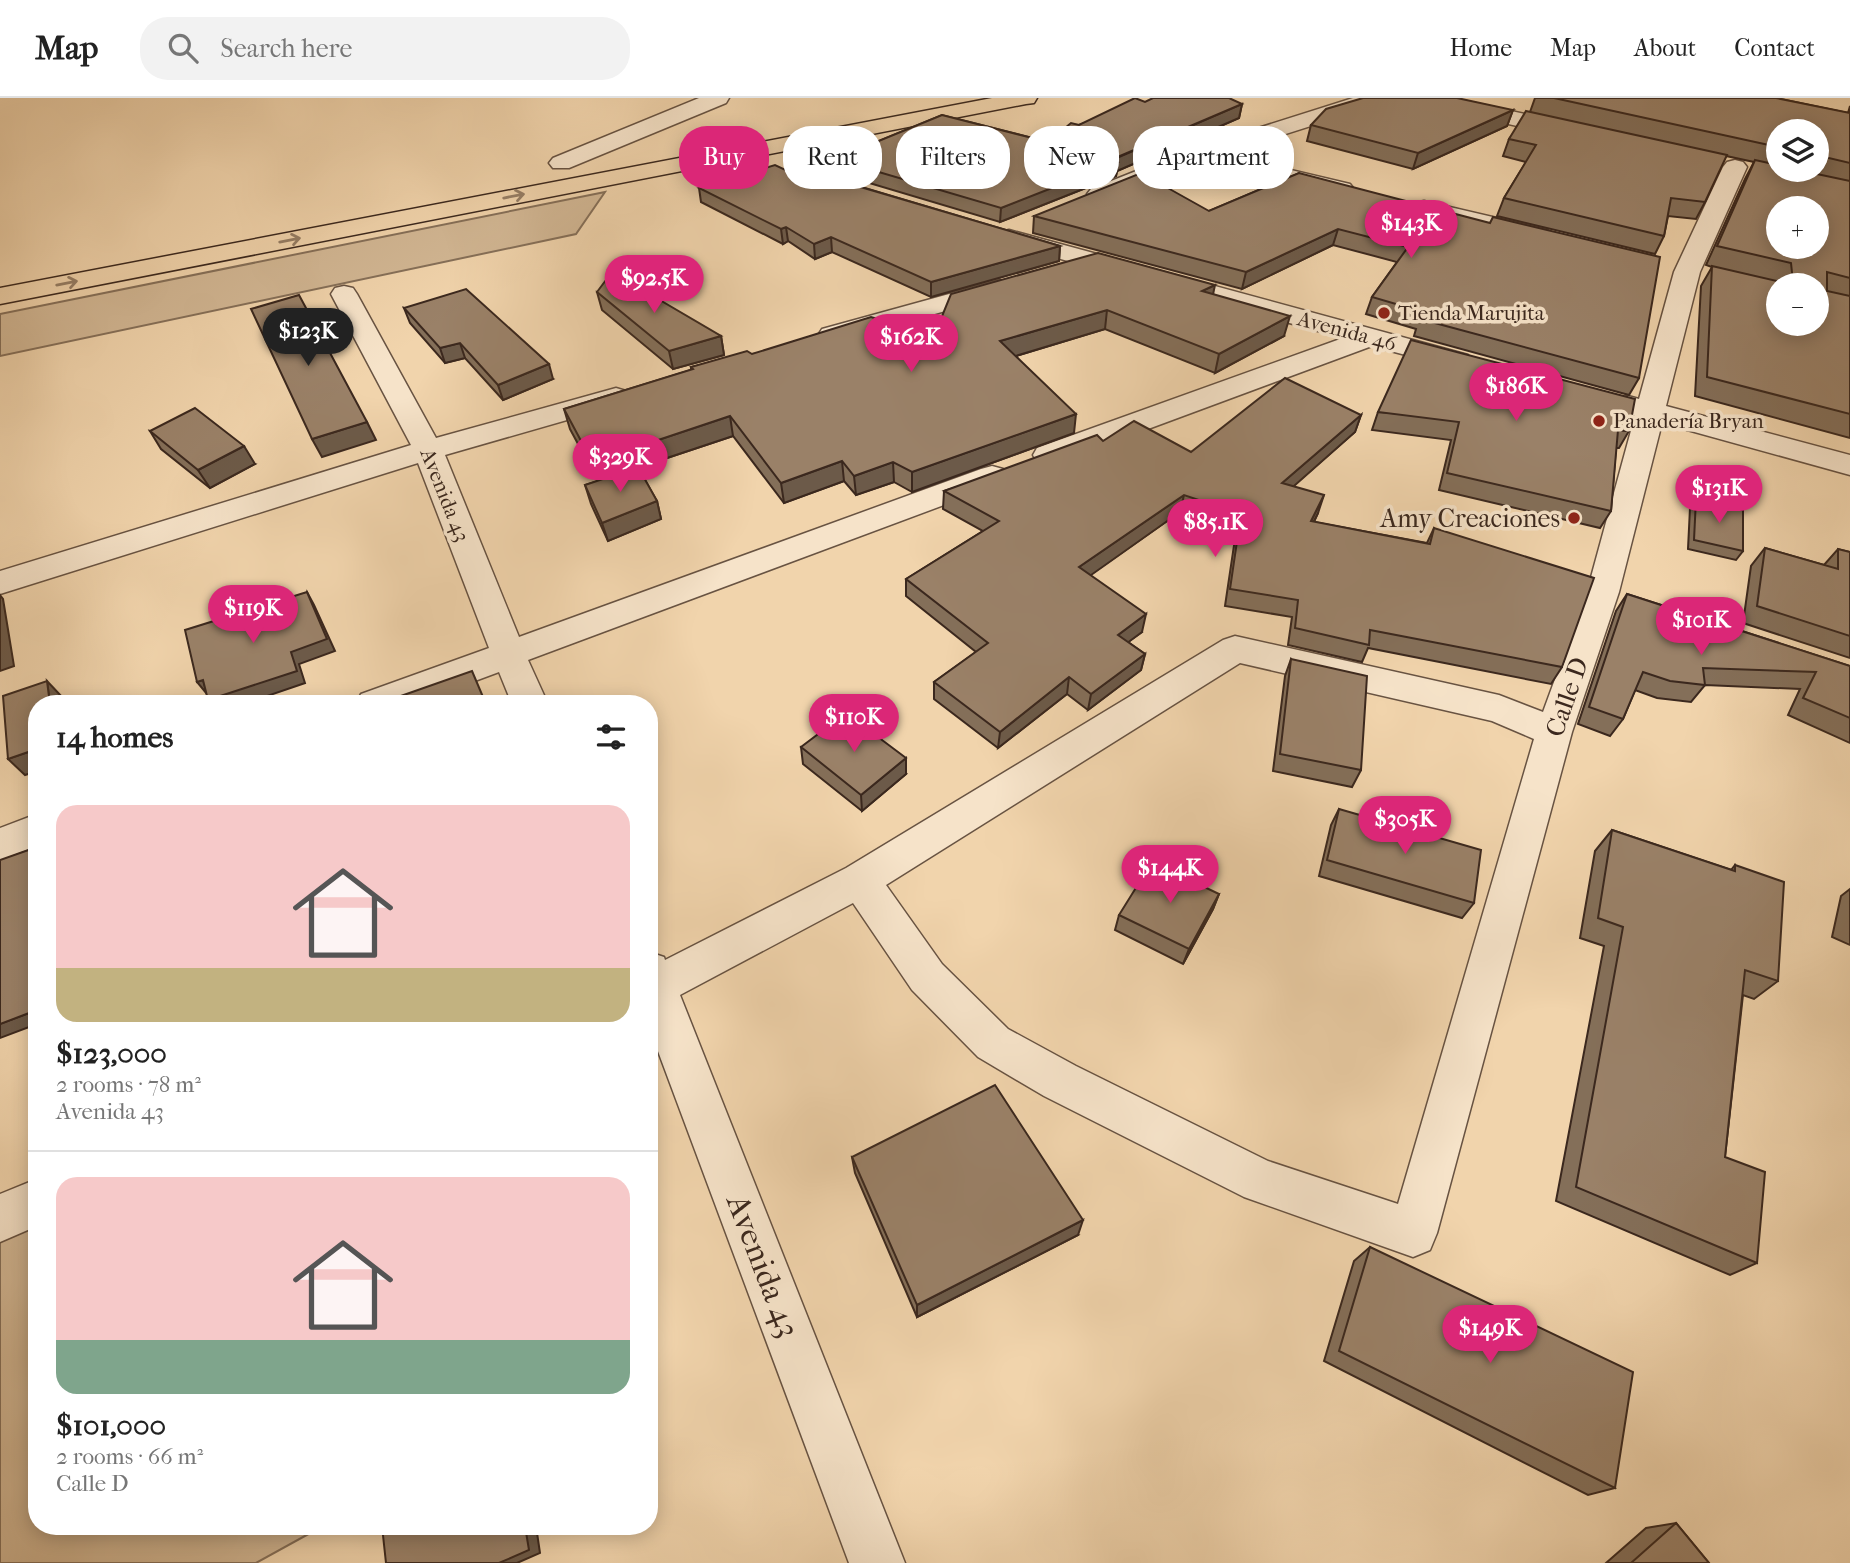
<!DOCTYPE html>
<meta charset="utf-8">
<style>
body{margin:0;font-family:"IM FELL French Canon",serif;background:#f2f2f2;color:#222;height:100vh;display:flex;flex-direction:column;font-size:26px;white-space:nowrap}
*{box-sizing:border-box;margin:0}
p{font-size:23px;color:#767676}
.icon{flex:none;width:38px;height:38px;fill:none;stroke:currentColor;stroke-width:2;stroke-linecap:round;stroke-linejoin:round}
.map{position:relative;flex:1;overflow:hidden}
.side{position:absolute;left:28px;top:597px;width:630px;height:840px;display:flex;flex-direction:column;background:#fff;border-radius:28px;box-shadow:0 4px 18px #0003}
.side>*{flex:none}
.hud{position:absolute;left:679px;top:28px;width:665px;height:63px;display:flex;gap:14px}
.controls{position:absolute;left:1766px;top:21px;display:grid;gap:14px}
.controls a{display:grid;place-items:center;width:63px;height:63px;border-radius:50%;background:#fff;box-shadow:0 4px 18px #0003;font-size:35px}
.price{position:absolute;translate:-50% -60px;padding:0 16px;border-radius:24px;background:#db2777;color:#fff;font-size:23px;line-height:46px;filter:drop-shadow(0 2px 4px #0008)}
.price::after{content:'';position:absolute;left:50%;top:42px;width:21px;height:16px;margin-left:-10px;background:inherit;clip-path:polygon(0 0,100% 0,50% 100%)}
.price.selected{background:#222;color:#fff}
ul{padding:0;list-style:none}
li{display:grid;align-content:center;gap:14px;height:371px;padding:0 28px}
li+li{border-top:2px solid #e0e0e0}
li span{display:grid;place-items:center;height:217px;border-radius:21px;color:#555}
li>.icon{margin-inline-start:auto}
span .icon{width:126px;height:126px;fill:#fffc;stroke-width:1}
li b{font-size:30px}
h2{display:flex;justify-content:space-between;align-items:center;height:84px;padding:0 28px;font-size:30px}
.chip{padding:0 24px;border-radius:28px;background:#fff;box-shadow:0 4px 18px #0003;font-size:24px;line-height:63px}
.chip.selected{background:#db2777;color:#fff}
header{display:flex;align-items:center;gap:42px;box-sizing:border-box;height:98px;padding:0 35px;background:#fff;border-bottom:2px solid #e0e0e0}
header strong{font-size:33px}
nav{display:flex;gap:38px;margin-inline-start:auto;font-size:24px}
.search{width:490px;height:63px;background:#f2f2f2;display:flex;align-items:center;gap:18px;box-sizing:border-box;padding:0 24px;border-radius:28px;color:#767676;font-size:26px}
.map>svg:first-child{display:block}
.green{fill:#d2b794;stroke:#867059;stroke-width:2}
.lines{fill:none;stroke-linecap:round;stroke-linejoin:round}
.minor-casing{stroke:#685342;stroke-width:3}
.major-casing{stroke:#3b281e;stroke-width:3}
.minor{fill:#f6e3c9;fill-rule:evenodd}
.major{fill:#f1d4ac;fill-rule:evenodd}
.wall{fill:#846f59;stroke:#3b281e;stroke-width:2;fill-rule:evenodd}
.shaded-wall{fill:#6c5a49;stroke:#3b281e;stroke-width:2}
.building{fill:#9a8168;stroke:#3b281e;stroke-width:2;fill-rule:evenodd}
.oneway{stroke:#967e65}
.poi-dot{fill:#8f2418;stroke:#f6e3c9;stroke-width:2.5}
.labels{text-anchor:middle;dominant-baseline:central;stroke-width:7;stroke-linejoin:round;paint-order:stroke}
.far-poi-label{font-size:21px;fill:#3b281e;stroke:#f6e3c9;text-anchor:start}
.far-street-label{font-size:21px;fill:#3b281e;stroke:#f6e3c9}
.poi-label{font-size:26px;fill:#3b281e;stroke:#f6e3c9;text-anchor:end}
.street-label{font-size:26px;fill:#3b281e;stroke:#f6e3c9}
.near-street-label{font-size:32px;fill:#3b281e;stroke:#f6e3c9}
</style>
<header>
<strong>Map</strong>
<div class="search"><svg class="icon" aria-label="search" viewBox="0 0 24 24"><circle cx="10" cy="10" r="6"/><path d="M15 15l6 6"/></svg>Search here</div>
<nav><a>Home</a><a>Map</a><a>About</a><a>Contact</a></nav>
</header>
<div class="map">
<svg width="1850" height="1465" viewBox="0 0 1850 1465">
<rect width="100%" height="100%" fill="#f1d4ac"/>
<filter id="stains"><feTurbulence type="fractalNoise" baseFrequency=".00286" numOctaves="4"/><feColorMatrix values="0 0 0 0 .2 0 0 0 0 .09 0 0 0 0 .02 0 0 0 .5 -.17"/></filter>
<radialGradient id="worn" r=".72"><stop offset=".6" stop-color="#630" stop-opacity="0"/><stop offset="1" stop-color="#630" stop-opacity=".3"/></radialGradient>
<g class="green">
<polygon points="605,94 576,136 0,258 0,216"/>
<polygon points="37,1108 37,1428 323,1428 256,1465 0,1465 0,1124"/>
</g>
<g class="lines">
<defs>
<g id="minor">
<polygon points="699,0 729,0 726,5 569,70 553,70 549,65 553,60"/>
<polygon points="1353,0 1386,0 1383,5 1223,56 1350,86 1354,91 1350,96 1342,98 1199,64 1107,101 1091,101 1087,96 1091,91 1189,52"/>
<polygon points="1412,0 1452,0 1579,28 1582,33 1579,38 1571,40 1415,5"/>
<path d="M1735,62L1743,64L1747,69L1700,174L1666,308L1850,357V377L1662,325L1619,494L1572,634L1437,1135L1430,1152L1413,1159L1244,1099L1044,998L978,959L912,892L853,805L680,897L905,1465H849L649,929V854L664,859L665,862L846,770L1223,542L1235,538L1499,597L1543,614L1587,494L1635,318L1618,313L1614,307L1618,301L1628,298L1639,301L1674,174L1723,69L1727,64ZM1240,565L1492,623L1534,641L1398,1106L1268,1063L1076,968L1008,931L942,866L886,787Z"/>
<polygon points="1424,103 1548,132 1551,137 1548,142 1539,144 1415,115 1412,110 1415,105"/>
<polygon points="1009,132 1468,257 1472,263 1468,269 1458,271 1372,248 1059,364 1048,366 1037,364 1033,357 1037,350 1343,240 1000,144 997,139 1000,134"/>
<polygon points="1000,182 1009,185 1013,190 1009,195 832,245 822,243 818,237 822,231"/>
<polygon points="344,188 353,190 357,196 436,340 616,290 626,293 630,299 626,305 445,357 519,539 981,371 992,368 1003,371 1007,378 1003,385 528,562 548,606 512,606 499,574 413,606 356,606 361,596 489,550 418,365 0,496 0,473 411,347 331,196 335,190"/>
<polygon points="37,716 37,748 0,762 0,730"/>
<polygon points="37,1081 37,1128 0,1144 0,1096"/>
</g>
<polygon id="major" points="992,0 1037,0 1034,5 1026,6 0,206 0,190"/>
</defs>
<use href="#minor" class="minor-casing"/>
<use href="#major" class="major-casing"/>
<use href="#minor" class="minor"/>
<use href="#major" class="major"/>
</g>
<g class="wall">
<path d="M1535,0H1776L1848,15L1850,8V340L1695,298L1701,188L1712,169L1706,167L1745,81L1754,64L1726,58L1705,104L1696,121L1668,118L1664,138L1655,156L1497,118L1504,100L1526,64L1503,58L1509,41L1530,14ZM1778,33H1816V72H1778Z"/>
<polygon points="1145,4 1242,6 1239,20 1117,73 1116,78 1000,124 856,81 838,82 1060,148 1059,163 931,199 832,154 815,161 788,143 783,146 701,104 699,90 796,77 942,17 1048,44 1079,27"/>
<polygon points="1513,12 1507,28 1413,71 1307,43 1311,27"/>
<polygon points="1299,75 1639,280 1629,297 1414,238 1416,231 1366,216 1372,199 1397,164 1333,147 1242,191 1033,135 1034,118 1209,113"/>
<polygon points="597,194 721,238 724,257 673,271 602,212"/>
<polygon points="1213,196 1284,238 1215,275 1105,231 1016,258 1074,335 912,394 894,384 856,397 844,383 784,405 733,338 643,368 645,374 641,375 657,403 661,421 608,443 591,406 585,387 598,383 570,331 564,311 691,272 691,269 752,256 934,238"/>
<polygon points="404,210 553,281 503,302 465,260 445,265 410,225"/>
<polygon points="1378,314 1629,333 1619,350 1616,350 1611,413 1600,430 1439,392 1451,342 1372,332"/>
<polygon points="1361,317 1355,334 1293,388 1318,415 1314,424 1427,445 1434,430 1562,569 1551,586 1368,550 1362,564 1288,547 1292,519 1225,508 1236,434 1180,414 1090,477 1142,534 1128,544 1145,556 1141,572 1088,612 1067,596 998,650 934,601 934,584 976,554 906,498 906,481 983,433 943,411 944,393 1103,343 1191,354"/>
<polygon points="150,333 255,366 210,390 161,351"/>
<polygon points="1696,401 1743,453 1736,462 1688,451 1690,410"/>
<polygon points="1765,450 1824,467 1838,451 1850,454 1850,560 1743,525 1751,468"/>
<polygon points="1627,496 1850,568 1850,645 1788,617 1800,591 1705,587 1691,604 1657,600 1635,592 1623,621 1610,638 1578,626 1616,513"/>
<polygon points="1291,561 1361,672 1352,689 1273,673 1285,578"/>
<polygon points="801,649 906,676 862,713 803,666"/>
<polygon points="1339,711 1474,805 1462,820 1319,778 1331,727"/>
<polygon points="1612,732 1731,772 1735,767 1778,883 1754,901 1743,897 1725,1059 1757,1165 1730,1177 1556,1103 1604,848 1580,840 1595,753"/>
<polygon points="1850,791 1850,847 1832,839 1841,798"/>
<polygon points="1219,796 1213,811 1183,866 1115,832 1119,817"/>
<polygon points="852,1059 1078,1137 917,1219 855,1075"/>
<polygon points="1370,1149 1615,1390 1588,1397 1324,1263 1354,1163"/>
<polygon points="1676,1425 1709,1465 1606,1465 1646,1430"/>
</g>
<g class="shaded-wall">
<polygon points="1242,6 1239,20 1117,73 1116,78 1000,124 1001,110"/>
<polygon points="1513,12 1507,28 1413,71 1418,55"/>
<polygon points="836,68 837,82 831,75"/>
<polygon points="786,129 788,143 783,146 781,131"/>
<polygon points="1338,131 1333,147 1242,191 1246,174"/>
<polygon points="831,139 832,154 815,161 814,146"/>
<polygon points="1060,148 1059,163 931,199 931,184"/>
<polygon points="1215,187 1211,206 1202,193"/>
<polygon points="1107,212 1105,231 999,263 1000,243"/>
<polygon points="1290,218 1284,238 1215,275 1219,256"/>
<polygon points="721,238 724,257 673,271 669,253"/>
<polygon points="460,245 465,260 445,265 440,250"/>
<polygon points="549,266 553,281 503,302 498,287"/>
<polygon points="1076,316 1074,335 912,394 912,374"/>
<polygon points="1361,317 1355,334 1277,403 1282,385"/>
<polygon points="730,318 733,338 643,368 645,374 601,388 595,369 637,349"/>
<polygon points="367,324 376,342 322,359 312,341"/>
<polygon points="244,348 255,366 210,390 198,372"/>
<polygon points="842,363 844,383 784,405 781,385"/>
<polygon points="893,364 894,384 856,397 854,378"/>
<polygon points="1184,397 1180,414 1077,487 1079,469"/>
<polygon points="1324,397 1318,415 1305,441 1311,423"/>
<polygon points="657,403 661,421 608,443 602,425"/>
<polygon points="307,494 314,507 335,553 299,566 305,585 244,606 210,606 208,602 291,554"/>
<polygon points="0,497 3,501 14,568 0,573"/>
<polygon points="1146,516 1142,534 1115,554 1118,537"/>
<polygon points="1145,556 1141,572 1088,612 1091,596"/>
<polygon points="1069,579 1067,596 998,650 1000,634"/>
<polygon points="203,582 207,596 197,584"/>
<polygon points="47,583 63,600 64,606 50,606"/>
<polygon points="37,651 37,673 25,677 8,661"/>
<polygon points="906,660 906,676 862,713 861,697"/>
<polygon points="1219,796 1213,811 1183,866 1189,851"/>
<polygon points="37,912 37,926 0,940 0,926"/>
<polygon points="1083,1122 1078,1137 917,1219 917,1207"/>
<polygon points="525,1428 536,1428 540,1455 517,1465 499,1465"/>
</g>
<g class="building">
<polygon points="1135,0 1145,4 1153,0 1229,0 1242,6 1113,61 1118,64 1001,110 855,67 836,68 831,75 837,82 1060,148 931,184 831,139 814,146 786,129 781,131 699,90 775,67 796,77 942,17 1048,44 1071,25 1079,27"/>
<polygon points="1363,0 1457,0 1513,12 1418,55 1311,27 1326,11"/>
<polygon points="1554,0 1776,0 1850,15 1850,65 1816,57 1816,33 1778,33 1778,49"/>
<polygon points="1526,13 1727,57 1705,104 1671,100 1664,138 1504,100 1536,47 1509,41"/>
<path d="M1755,62L1778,67V72H1798L1850,83V180L1827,174V193L1850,198V316L1707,279L1712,168L1790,186L1793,184L1791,165L1717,148ZM1778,110H1816V149H1778ZM1778,187H1816V226H1778Z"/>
<polygon points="1141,75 1209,113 1299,75 1490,125 1493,119 1660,159 1639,280 1420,221 1423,214 1372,199 1408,149 1338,131 1246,174 1034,118"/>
<polygon points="1098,155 1215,187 1202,193 1290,218 1219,256 1107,212 1000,243 1076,316 912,374 893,364 854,378 842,363 781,385 730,318 637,349 640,354 595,369 564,311 693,271 691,269 747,253 752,256 871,219 934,238 951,196"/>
<polygon points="612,174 721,238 669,253 597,194"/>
<polygon points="466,191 549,266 498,287 460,245 440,250 404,210"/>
<polygon points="299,197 367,324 312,341 251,211"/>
<polygon points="1411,242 1635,301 1629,333 1618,332 1611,413 1447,375 1459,324 1378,314"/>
<polygon points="1285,280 1361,317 1282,385 1324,397 1311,423 1430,446 1434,430 1594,480 1562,569 1370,532 1369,547 1295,530 1298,502 1230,491 1241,416 1184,397 1079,469 1146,516 1118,537 1145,556 1091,596 1069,579 1000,634 934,584 988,545 906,481 999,423 944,393 1097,337 1103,343 1134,323 1191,354"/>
<polygon points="195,310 244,348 198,372 150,333"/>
<polygon points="638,369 657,403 602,425 585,387"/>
<polygon points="1696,401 1743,412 1743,453 1694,442"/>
<polygon points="1765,450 1838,471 1838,451 1850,454 1850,538 1757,508"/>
<polygon points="307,494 327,541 291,554 297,573 208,602 203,582 197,584 185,532"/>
<polygon points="1627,496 1850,568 1850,620 1803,600 1816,574 1703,570 1705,587 1670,583 1643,574 1623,621 1589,609"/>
<polygon points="1291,561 1367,578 1361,672 1280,656"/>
<polygon points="472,573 486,606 378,606"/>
<polygon points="47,583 50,606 37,606 37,651 8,661 3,598"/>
<polygon points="846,615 906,660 861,697 801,649"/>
<polygon points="1339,711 1481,752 1474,805 1327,762"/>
<polygon points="1612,732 1735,773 1735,767 1784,784 1778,883 1745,872 1725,1059 1765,1074 1757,1165 1576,1089 1623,829 1598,820"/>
<polygon points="37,749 37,912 0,926 0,762"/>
<polygon points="1152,764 1219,796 1189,851 1119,817"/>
<polygon points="995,987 1083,1122 917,1207 852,1059"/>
<polygon points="1370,1149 1633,1274 1615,1390 1339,1253"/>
<polygon points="1676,1425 1709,1465 1631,1465"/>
<polygon points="382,1428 525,1428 529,1452 499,1465 386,1465"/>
</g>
<defs><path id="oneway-shaft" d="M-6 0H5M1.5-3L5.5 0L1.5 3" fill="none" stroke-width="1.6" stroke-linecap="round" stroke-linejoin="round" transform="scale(1.75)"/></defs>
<g class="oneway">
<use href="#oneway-shaft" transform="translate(514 98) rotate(-11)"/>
<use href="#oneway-shaft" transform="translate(290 142) rotate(-11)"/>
<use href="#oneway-shaft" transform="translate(67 185) rotate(-11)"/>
</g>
<g class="poi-dot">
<circle cx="1384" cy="215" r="7"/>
<circle cx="1599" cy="323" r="7"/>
<circle cx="1574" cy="420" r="7"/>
</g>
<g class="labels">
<g class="far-poi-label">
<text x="1398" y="215">Tienda Marujita</text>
<text x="1613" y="323">Panadería Bryan</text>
</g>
<g class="far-street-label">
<text transform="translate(1347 233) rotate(15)">Avenida 46</text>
<text transform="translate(445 397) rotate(68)">Avenida 43</text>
</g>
<g class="poi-label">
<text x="1560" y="420">Amy Creaciones</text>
</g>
<g class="street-label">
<text transform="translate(1567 599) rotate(-71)">Calle D</text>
</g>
<g class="near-street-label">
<text transform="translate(763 1168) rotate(69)">Avenida 43</text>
</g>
</g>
<rect width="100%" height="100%" filter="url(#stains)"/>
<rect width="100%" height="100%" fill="url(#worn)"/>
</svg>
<div class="controls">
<a><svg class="icon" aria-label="layers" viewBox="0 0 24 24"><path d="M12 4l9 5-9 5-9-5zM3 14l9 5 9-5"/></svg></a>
<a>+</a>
<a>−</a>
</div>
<b class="price" style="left:1411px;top:162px">$143K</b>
<b class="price" style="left:654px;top:217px">$92.5K</b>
<b class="price selected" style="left:308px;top:270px">$123K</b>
<b class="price" style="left:911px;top:276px">$162K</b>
<b class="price" style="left:1516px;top:325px">$186K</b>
<b class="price" style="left:620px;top:396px">$329K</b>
<b class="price" style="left:1719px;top:427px">$131K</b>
<b class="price" style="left:1215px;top:461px">$85.1K</b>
<b class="price" style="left:253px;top:547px">$119K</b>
<b class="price" style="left:1701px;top:559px">$101K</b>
<b class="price" style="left:854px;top:656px">$110K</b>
<b class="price" style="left:1405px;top:758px">$305K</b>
<b class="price" style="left:1170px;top:807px">$144K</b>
<b class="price" style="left:1490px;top:1267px">$149K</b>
<div class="hud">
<a class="chip selected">Buy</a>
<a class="chip">Rent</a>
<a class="chip">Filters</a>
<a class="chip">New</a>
<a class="chip">Apartment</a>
</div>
<section class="side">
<h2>14 homes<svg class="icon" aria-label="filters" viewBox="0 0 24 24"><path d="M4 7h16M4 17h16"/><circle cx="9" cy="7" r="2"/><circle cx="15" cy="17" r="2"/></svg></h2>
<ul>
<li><span style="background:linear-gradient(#f6c9c9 75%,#c2b280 0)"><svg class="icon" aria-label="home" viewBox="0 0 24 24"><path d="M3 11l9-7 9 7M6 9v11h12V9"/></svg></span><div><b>$123,000</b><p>2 rooms · 78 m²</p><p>Avenida 43</p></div></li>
<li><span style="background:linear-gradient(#f6c9c9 75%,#7fa58c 0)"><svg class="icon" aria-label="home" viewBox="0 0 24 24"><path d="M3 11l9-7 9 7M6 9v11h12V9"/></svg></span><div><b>$101,000</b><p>2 rooms · 66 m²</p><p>Calle D</p></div></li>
</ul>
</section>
</div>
